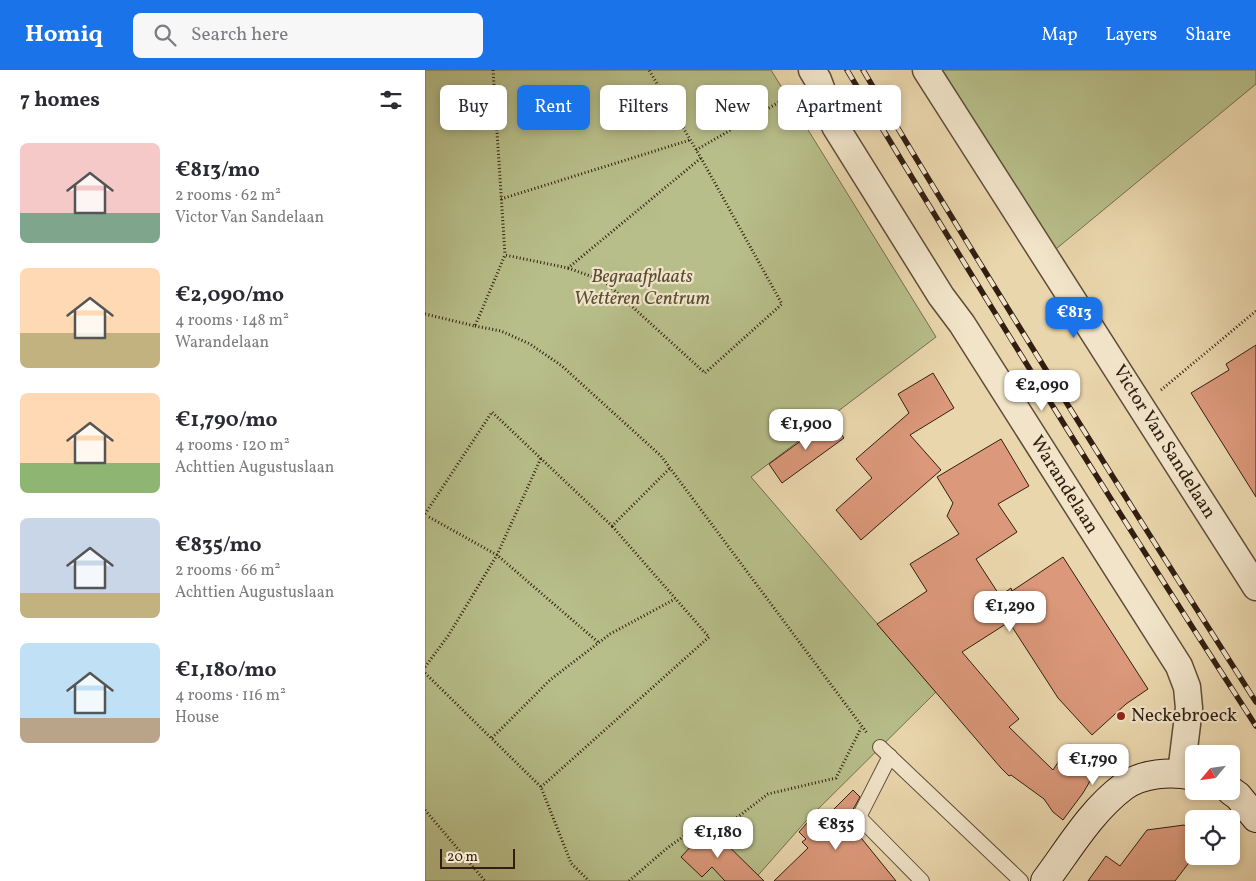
<!DOCTYPE html>
<meta charset="utf-8">
<style>
body{margin:0;font-family:Vollkorn,serif;background:#f7f7f7;color:#2b2b33;height:100vh;display:flex;flex-direction:column;font-size:19px;white-space:nowrap}
*{box-sizing:border-box;margin:0}
p{font-size:16px;color:#7c7c81}
.icon{flex:none;width:28px;height:28px;fill:none;stroke:currentColor;stroke-width:2;stroke-linecap:round;stroke-linejoin:round}
.map{position:relative;flex:1;overflow:hidden}
.sheet{display:flex;flex-direction:column;background:#fff;width:425px}
.sheet>*{flex:none}
.top-card{position:absolute;left:15px;top:15px;width:475px;height:45px;display:flex;gap:10px}
.needle{width:32px;rotate:241deg}
.fabs{position:absolute;left:760px;top:675px;display:grid;gap:10px}
.fabs a{display:grid;place-items:center;width:55px;height:55px;border-radius:8px;background:#fff;box-shadow:0 2px 8px #0003;font-size:25px}
.scale{position:absolute;left:15px;bottom:12px;width:75px;box-sizing:border-box;padding-left:5px;border:2px solid #311e11;border-top:0;font-size:14px;line-height:18px;white-space:nowrap;color:#311e11;-webkit-text-stroke:4px #f1e4c9;paint-order:stroke}
.price{position:absolute;translate:-50% -42px;padding:0 11px;border-radius:10px;background:#fff;color:#222;font-size:16px;line-height:32px;filter:drop-shadow(0 1px 2px #0008)}
.price::after{content:'';position:absolute;left:50%;top:30px;width:15px;height:11px;margin-left:-8px;background:inherit;clip-path:polygon(0 0,100% 0,50% 100%)}
.price.current{background:#1a73e8;color:#fff}
ul{padding:0;list-style:none}
li{display:flex;align-items:center;gap:15px;height:125px;padding:0 20px}
li span{display:grid;place-items:center;flex:none;width:140px;height:100px;border-radius:8px;color:#555}
li>.icon{margin-inline-start:auto}
span .icon{width:60px;height:60px;fill:#fffc;stroke-width:1}
li b{font-size:21px}
h2{display:flex;justify-content:space-between;align-items:center;height:60px;padding:0 20px;font-size:21px}
.chip{padding:0 18px;border-radius:8px;background:#fff;box-shadow:0 2px 8px #0003;font-size:18px;line-height:45px}
.chip.current{background:#1a73e8;color:#fff}
header{display:flex;align-items:center;gap:30px;box-sizing:border-box;height:70px;padding:0 25px;background:#1a73e8;color:#fff}
header strong{font-size:24px}
nav{display:flex;gap:28px;margin-inline-start:auto;font-size:18px}
.search{width:350px;height:45px;background:#f7f7f7;display:flex;align-items:center;gap:12px;box-sizing:border-box;padding:0 18px;border-radius:8px;color:#7c7c81;font-size:19px}
main{display:flex;flex:1;min-height:0}
.map>svg:first-child{display:block}
.green{fill:#b7be89;stroke:#746e4d}
.building{fill:#db987a;stroke:#311e11}
.lines{fill:none;stroke-linecap:round;stroke-linejoin:round}
.service-casing{stroke:#5f4c38;stroke-width:16}
.minor-casing{stroke:#5f4c38;stroke-width:29}
.secondary-casing{stroke:#311e11;stroke-width:30}
.path{stroke:#311e11;stroke-width:3;stroke-dasharray:1 2.5;stroke-linecap:butt}
.service{stroke:#f1e4c9;stroke-width:14}
.minor{stroke:#f1e4c9;stroke-width:26}
.secondary{stroke:#f1e4c9;stroke-width:28}
.rail-casing{stroke:#311e11;stroke-width:5.5}
.rail{stroke:#f1e4c9;stroke-width:4;stroke-dasharray:11;stroke-linecap:butt}
.poi-dot{fill:#8f2418;stroke:#f1e4c9;stroke-width:2}
.labels{text-anchor:middle;dominant-baseline:central;stroke-width:4.5;stroke-linejoin:round;paint-order:stroke}
.park-label{font-size:19px;font-style:italic;fill:#594e35;stroke:#f1e4c9}
.street-label{font-size:19px;fill:#311e11;stroke:#f1e4c9}
.poi-label{font-size:19px;fill:#311e11;stroke:#f1e4c9;text-anchor:start}
</style>
<header>
<strong>Homiq</strong>
<div class="search"><svg class="icon" aria-label="search" viewBox="0 0 24 24"><circle cx="10" cy="10" r="6"/><path d="M15 15l6 6"/></svg>Search here</div>
<nav><a>Map</a><a>Layers</a><a>Share</a></nav>
</header>
<main>
<section class="sheet">
<h2>7 homes<svg class="icon" aria-label="filters" viewBox="0 0 24 24"><path d="M4 7h16M4 17h16"/><circle cx="9" cy="7" r="2"/><circle cx="15" cy="17" r="2"/></svg></h2>
<ul>
<li><span style="background:linear-gradient(#f6c9c9 70%,#7fa58c 0)"><svg class="icon" aria-label="home" viewBox="0 0 24 24"><path d="M3 11l9-7 9 7M6 9v11h12V9"/></svg></span><div><b>€813/mo</b><p>2 rooms · 62 m²</p><p>Victor Van Sandelaan</p></div></li>
<li><span style="background:linear-gradient(#ffd9b3 65%,#c2b280 0)"><svg class="icon" aria-label="home" viewBox="0 0 24 24"><path d="M3 11l9-7 9 7M6 9v11h12V9"/></svg></span><div><b>€2,090/mo</b><p>4 rooms · 148 m²</p><p>Warandelaan</p></div></li>
<li><span style="background:linear-gradient(#ffd9b3 70%,#8fb573 0)"><svg class="icon" aria-label="home" viewBox="0 0 24 24"><path d="M3 11l9-7 9 7M6 9v11h12V9"/></svg></span><div><b>€1,790/mo</b><p>4 rooms · 120 m²</p><p>Achttien Augustuslaan</p></div></li>
<li><span style="background:linear-gradient(#c9d6e8 75%,#c2b280 0)"><svg class="icon" aria-label="home" viewBox="0 0 24 24"><path d="M3 11l9-7 9 7M6 9v11h12V9"/></svg></span><div><b>€835/mo</b><p>2 rooms · 66 m²</p><p>Achttien Augustuslaan</p></div></li>
<li><span style="background:linear-gradient(#bfe0f5 75%,#b9a48a 0)"><svg class="icon" aria-label="home" viewBox="0 0 24 24"><path d="M3 11l9-7 9 7M6 9v11h12V9"/></svg></span><div><b>€1,180/mo</b><p>4 rooms · 116 m²</p><p>House</p></div></li>
</ul>
</section>
<div class="map">
<svg width="831" height="811" viewBox="0 0 831 811">
<rect width="100%" height="100%" fill="#ead6ac"/>
<filter id="stains"><feTurbulence type="fractalNoise" baseFrequency=".004" numOctaves="4"/><feColorMatrix values="0 0 0 0 .2 0 0 0 0 .09 0 0 0 0 .02 0 0 0 .5 -.17"/></filter>
<radialGradient id="worn" r=".72"><stop offset=".6" stop-color="#630" stop-opacity="0"/><stop offset="1" stop-color="#630" stop-opacity=".3"/></radialGradient>
<g class="green">
<polygon points="0,0 346,0 511,267 326,407 511,622 381,751 328,811 0,811"/>
<polygon points="513,0 831,0 831,14 631,179"/>
</g>
<g class="building">
<polygon points="831,275 831,427 766,323 804,300 801,294"/>
<polygon points="508,303 529,338 485,365 516,400 436,470 411,440 447,408 431,389 484,343 473,324"/>
<polygon points="406,349 419,368 357,413 344,394"/>
<polygon points="576,369 604,416 573,434 592,462 551,489 575,526 586,518 587,521 638,487 723,619 701,634 667,665 633,628 584,552 537,582 594,649 584,657 628,700 645,674 674,696 658,723 638,750 628,742 619,729 586,705 584,706 576,698 452,554 502,521 485,494 534,464 522,446 528,433 512,407"/>
<polygon points="428,720 435,727 426,743 427,751 424,753 471,811 349,811 383,778 377,772 381,769 374,762 390,744 397,751"/>
<polygon points="759,755 769,762 769,786 750,811 663,811 681,786 695,796 722,760"/>
<polygon points="284,757 339,811 300,811 287,797 277,807 256,787"/>
</g>
<g class="lines">
<defs>
<g id="service">
<polyline points="455,677 596,811"/>
<polyline points="465,686 434,747 497,811"/>
</g>
<g id="minor">
<polyline points="387,0 393,10 410,56 516,226 537,254 754,596 762,617 764,638 756,703"/>
<polyline points="501,0 831,517"/>
</g>
<g id="secondary">
<polyline points="806,721 813,726 831,748"/>
<path d="M620,811C644,779 666,741 698,717C717,703 746,701 769,706"/>
</g>
</defs>
<use href="#service" class="service-casing"/>
<use href="#minor" class="minor-casing"/>
<use href="#secondary" class="secondary-casing"/>
<g class="path">
<polyline points="68,0 80,185"/>
<polyline points="271,80 370,23"/>
<polyline points="76,129 265,70"/>
<polyline points="143,198 179,211 280,303 357,234 276,88 224,0"/>
<polyline points="0,244 50,256 80,185 143,198 276,88"/>
<polyline points="50,256 76,261 105,274 137,296 236,386 442,663"/>
<polyline points="736,320 831,241"/>
<polyline points="0,444 67,342 187,456 245,398"/>
<polyline points="4,447 72,485 174,573"/>
<polyline points="0,597 23,566 72,485 116,388"/>
<polyline points="0,603 116,717 146,793 164,811"/>
<polyline points="67,668 125,610 185,564 250,529"/>
<polyline points="116,717 284,567 187,456"/>
<polyline points="0,740 60,811"/>
<polyline points="204,811 241,779 277,753 306,752 343,724 411,708 436,658"/>
</g>
<use href="#service" class="service"/>
<use href="#minor" class="minor"/>
<use href="#secondary" class="secondary"/>
<defs>
<g id="rail">
<path d="M422,0C555,221 691,440 831,656"/>
<path d="M438,0C565,213 697,423 831,632"/>
</g>
</defs>
<use href="#rail" class="rail-casing"/>
<use href="#rail" class="rail"/>
</g>
<circle class="poi-dot" cx="696" cy="646" r="5"/>
<g class="labels">
<g class="park-label">
<text x="217" y="207">Begraafplaats<tspan x="217" dy="22">Wetteren Centrum</tspan></text>
</g>
<g class="street-label">
<text transform="translate(739 372) rotate(58)">Victor Van Sandelaan</text>
<text transform="translate(639 415) rotate(58)">Warandelaan</text>
</g>
<g class="poi-label">
<text x="706" y="646">Neckebroeck</text>
</g>
</g>
<rect width="100%" height="100%" filter="url(#stains)"/>
<rect width="100%" height="100%" fill="url(#worn)"/>
</svg>
<div class="fabs">
<a><svg class="needle" viewBox="-14 -14 28 28"><path d="M0-13l5 13h-10z" fill="#e53935"/><path d="M0 13l5-13h-10z" fill="#7c7c81"/></svg></a>
<a><svg class="icon" aria-label="locate" viewBox="0 0 24 24"><circle cx="12" cy="12" r="6"/><path d="M12 2v4M12 18v4M2 12h4M18 12h4"/></svg></a>
</div>
<div class="scale">20 m</div>
<b class="price current" style="left:649px;top:269px">€813</b>
<b class="price" style="left:617px;top:342px">€2,090</b>
<b class="price" style="left:381px;top:381px">€1,900</b>
<b class="price" style="left:585px;top:563px">€1,290</b>
<b class="price" style="left:668px;top:716px">€1,790</b>
<b class="price" style="left:411px;top:781px">€835</b>
<b class="price" style="left:293px;top:789px">€1,180</b>
<div class="top-card">
<a class="chip">Buy</a>
<a class="chip current">Rent</a>
<a class="chip">Filters</a>
<a class="chip">New</a>
<a class="chip">Apartment</a>
</div>
</div>
</main>
